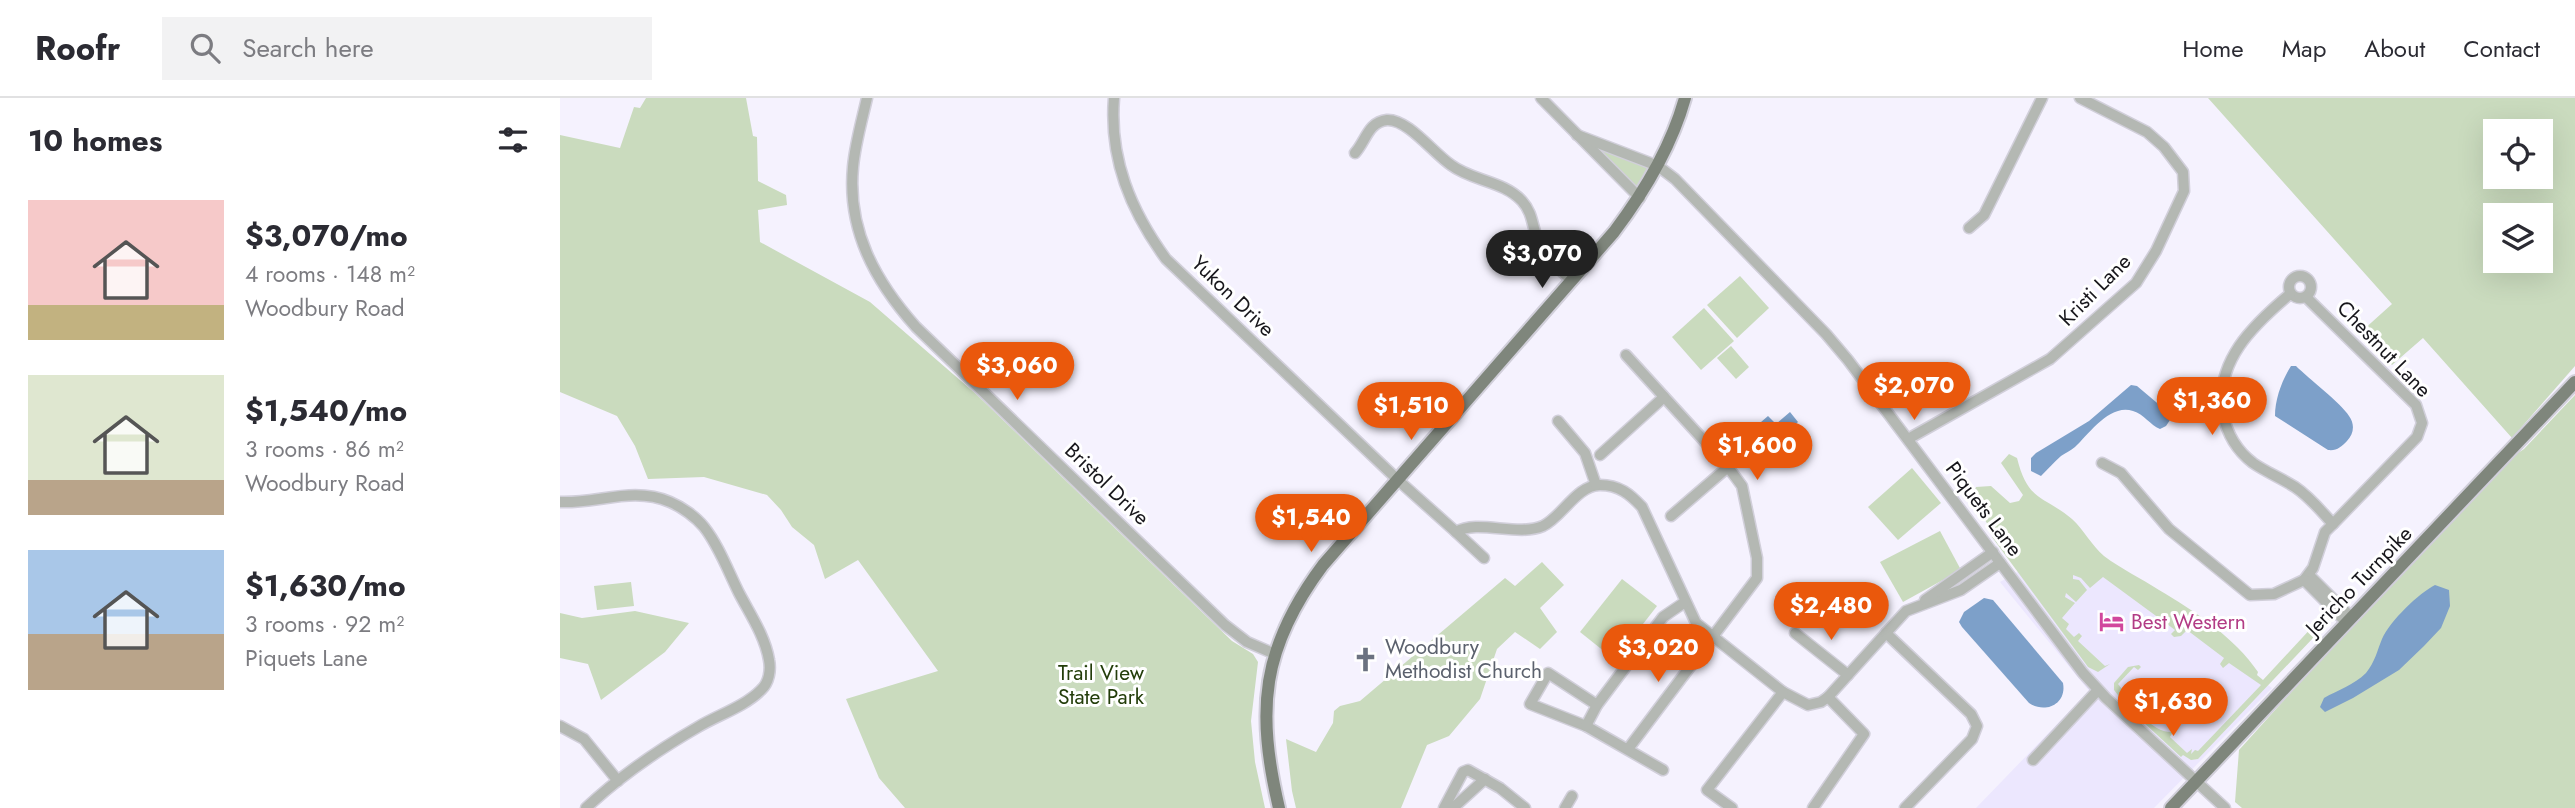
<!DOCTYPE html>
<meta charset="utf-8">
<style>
body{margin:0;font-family:Jost,sans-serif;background:#f2f2f3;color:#2b2b33;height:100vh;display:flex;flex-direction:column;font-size:26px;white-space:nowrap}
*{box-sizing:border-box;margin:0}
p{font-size:23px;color:#7c7c81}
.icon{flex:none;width:38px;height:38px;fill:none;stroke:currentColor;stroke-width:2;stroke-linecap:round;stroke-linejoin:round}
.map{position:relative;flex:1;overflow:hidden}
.side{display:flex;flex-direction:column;background:#fff;width:560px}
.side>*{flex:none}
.controls{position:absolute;left:1923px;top:21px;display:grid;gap:14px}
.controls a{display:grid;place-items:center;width:70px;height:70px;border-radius:0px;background:#fff;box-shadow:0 7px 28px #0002;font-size:35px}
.price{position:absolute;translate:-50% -60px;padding:0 16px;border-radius:24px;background:#ea580c;color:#fff;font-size:23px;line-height:46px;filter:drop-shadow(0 2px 4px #0008)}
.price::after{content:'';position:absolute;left:50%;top:42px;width:21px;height:16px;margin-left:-10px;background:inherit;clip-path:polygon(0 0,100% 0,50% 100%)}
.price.on{background:#222;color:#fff}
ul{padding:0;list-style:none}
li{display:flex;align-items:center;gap:21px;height:175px;padding:0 28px}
li span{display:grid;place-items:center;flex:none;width:196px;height:140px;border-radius:0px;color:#555}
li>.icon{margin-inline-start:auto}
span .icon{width:84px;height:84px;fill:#fffc;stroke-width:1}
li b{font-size:30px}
h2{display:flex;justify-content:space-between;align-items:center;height:84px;padding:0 28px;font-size:30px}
header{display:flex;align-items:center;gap:42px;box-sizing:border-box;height:98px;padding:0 35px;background:#fff;border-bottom:2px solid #e1e1e2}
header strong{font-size:33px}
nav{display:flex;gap:38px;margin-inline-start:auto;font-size:24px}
.search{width:490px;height:63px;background:#f2f2f3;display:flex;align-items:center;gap:18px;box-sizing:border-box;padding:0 24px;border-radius:0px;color:#7c7c81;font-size:26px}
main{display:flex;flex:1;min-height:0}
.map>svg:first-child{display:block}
.built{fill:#ece7fe}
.green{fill:#cadbbe;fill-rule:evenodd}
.water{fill:#7da0c9}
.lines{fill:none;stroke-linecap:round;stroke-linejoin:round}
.minor-casing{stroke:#d1cfda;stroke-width:13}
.major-casing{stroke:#d1cfda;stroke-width:16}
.minor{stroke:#b4b8b3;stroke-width:10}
.major{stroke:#7f867c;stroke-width:12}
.labels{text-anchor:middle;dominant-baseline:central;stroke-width:6;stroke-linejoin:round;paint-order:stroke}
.street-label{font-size:21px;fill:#17161b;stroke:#fff}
.hotel-label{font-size:21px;fill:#b23c85;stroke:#fff;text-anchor:start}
.worship-label{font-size:21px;fill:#5b616d;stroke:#fff;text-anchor:start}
.park-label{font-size:21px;fill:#233d0a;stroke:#fff}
</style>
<header>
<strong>Roofr</strong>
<div class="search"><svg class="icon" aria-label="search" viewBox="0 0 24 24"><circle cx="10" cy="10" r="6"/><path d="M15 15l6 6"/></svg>Search here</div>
<nav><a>Home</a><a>Map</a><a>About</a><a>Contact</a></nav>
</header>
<main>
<section class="side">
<h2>10 homes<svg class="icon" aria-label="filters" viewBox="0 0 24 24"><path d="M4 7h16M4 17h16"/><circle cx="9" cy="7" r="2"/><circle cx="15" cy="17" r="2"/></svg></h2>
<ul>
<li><span style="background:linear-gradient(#f6c9c9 75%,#c2b280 0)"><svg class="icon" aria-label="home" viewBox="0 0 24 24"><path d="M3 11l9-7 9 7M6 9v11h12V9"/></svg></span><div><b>$3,070/mo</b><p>4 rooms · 148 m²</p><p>Woodbury Road</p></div></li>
<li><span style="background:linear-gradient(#dfe7d0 75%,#b9a48a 0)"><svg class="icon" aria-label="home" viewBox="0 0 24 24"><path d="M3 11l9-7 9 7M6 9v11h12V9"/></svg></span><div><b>$1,540/mo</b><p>3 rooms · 86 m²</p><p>Woodbury Road</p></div></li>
<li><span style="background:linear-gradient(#a9c7e8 60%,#b9a48a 0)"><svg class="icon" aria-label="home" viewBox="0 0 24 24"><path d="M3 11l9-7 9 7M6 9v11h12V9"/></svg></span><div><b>$1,630/mo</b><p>3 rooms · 92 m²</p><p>Piquets Lane</p></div></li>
</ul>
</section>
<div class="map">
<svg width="2015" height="710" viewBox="0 0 2015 710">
<rect width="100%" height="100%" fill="#f5f2fe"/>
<polygon class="built" points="1510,444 1712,590 1594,710 1416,710 1529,593 1440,484"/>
<g class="green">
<polygon points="86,0 186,0 193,38 197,39 198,83 226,97 227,107 198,112 200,144 310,204 416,296 672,543 693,556 698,564 691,623 695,664 705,710 345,710 319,680 286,601 378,573 298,462 265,481 254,447 232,429 221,412 207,397 144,379 88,381 75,348 57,318 0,294 0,37 60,50 74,9 80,10"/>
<path d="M1648,0H2015V268L1952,340L1863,240L1832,267L1802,233L1832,206ZM1936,33H1981V79H1936ZM1936,117H1981V163H1936Z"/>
<polygon points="1020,40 1097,69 1079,98"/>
<polygon points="1180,178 1209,210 1177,240 1147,207"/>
<polygon points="1144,210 1174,243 1141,272 1112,239"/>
<polygon points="1171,248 1189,269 1176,281 1157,260"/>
<polygon points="2015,297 2015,710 1682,710 1675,704 1679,652 1782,538 1955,357 1964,351"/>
<path d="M1449,356L1457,360C1468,404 1483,397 1512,421C1524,432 1532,448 1544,458C1561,471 1581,480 1599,492C1635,513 1675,540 1698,574L1697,577L1703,582L1767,513L1772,520L1638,661L1631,662L1623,657L1621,659L1569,611L1554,592V585L1568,569L1579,567L1581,569L1578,572L1574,569L1558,586L1562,591L1561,597C1575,609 1593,636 1613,634L1610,639L1627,655L1632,651L1631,656L1635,652L1638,653L1701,587L1669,565L1663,570L1660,566L1664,560L1627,532L1621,538L1614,539L1611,536L1615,532L1607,526L1543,479L1530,490L1521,480L1513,477V481L1519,482L1527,492L1516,504L1506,495L1505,499L1515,505L1502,520L1509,526L1506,531L1514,539L1519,535L1522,538L1518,543L1545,568L1550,566L1538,574L1528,569L1432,439L1433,435L1412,401L1416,389L1431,388L1450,405L1459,403L1463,397L1441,365Z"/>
<polygon points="1352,370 1381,405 1338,442 1308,409"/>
<polygon points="1380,433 1401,472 1343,504 1320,464"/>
<polygon points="982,464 1004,487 980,510 997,534 980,551 955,534 937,551 920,601 889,638 867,647 841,710 736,710 732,693 726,641 756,654 773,625 774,613 780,608 800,603 945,480 955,488"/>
<polygon points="1062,481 1097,508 1055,562 1020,534"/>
<polygon points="71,484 74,508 37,512 34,488"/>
<polygon points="75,513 129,525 105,554 41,602 28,566 0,560 0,515 22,520"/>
</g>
<g class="water">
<path d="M1731,268H1736C1748,280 1782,306 1789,318C1795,326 1794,336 1787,343C1781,349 1777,353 1768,352L1715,318C1715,301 1722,282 1731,268Z"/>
<path d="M1571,287L1577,288L1609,315L1610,322L1606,328L1600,331C1590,327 1584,316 1573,313C1550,305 1529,336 1515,349C1510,353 1505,355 1501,358C1494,364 1488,371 1481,378L1471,373V360L1476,355L1529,323Z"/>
<polygon points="1230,314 1238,324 1218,343 1201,324 1208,318 1216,326"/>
<path d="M1875,487L1889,492L1890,508L1881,530L1864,548L1839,572L1793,600L1765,614L1760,609L1764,600C1778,592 1794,587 1806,575C1815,564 1817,553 1822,541C1830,523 1859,495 1875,487Z"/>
<path d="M1424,500L1433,502L1503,585C1507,606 1485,616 1469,605L1402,529L1399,524L1404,514Z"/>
</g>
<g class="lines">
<defs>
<g id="minor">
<path d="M307,0C302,22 295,46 293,69C287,132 315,183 356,229L665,527L687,544L715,556"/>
<path d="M554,0C549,61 571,113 606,161L839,383L896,434C918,421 957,439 983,428C1002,419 1017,387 1040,387C1059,387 1070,396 1082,409L1136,525L1223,594L1248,607L1261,604L1268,599L1346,513L1401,492L1440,465"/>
<polyline points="981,0 1080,100"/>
<polyline points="1017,37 1098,68 1115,81 1266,236 1288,262 1523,575 1546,600 1665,710"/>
<path d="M795,55C806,43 808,24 827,22C848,21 873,55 891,67C912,83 944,83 962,103C974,116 972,132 980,147C987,162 1001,172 1012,183"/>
<polyline points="1409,130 1424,117 1482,0"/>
<circle cx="1740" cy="189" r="11"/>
<polyline points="1746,199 1856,307 1862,325 1857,339 1773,426"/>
<polyline points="1066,257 1168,369 1182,388 1197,460 1197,480 1068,651"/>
<polyline points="998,323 1025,355 1036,387"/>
<polyline points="1348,341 1490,261 1576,185 1596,153 1624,93 1623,74 1604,49 1587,34 1520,0"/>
<polyline points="1040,357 1104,299"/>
<path d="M1542,365L1561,375L1609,431L1690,497L1714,496L1744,482L1753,470L1765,434L1773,426C1761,413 1750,399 1735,389C1721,380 1706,374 1693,365C1676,352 1667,336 1663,316C1654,264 1693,227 1730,196"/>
<path d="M0,404C37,406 73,388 110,404C122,409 136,419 144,429C159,448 168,473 179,495C190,516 205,538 209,562C211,572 209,585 201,592C184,609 158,617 138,629C98,652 59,679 26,710"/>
<polyline points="1111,418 1168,369"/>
<polyline points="896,434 924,460"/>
<polyline points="1749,477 1791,519"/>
<polyline points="1744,482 1786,524"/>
<polyline points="1365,502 1433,454"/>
<polyline points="1235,535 1288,577"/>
<polyline points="1326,535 1411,616 1417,628 1412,641 1345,710"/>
<polyline points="1037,607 988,575 970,606 1026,628 1103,672"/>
<polyline points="0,628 24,641 58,683"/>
<polyline points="1026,628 1037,607 1103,519 1125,504"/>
<polyline points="1473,662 1538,592"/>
<polyline points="884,710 903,674 908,672 940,690 965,710"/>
<polyline points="893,710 925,681"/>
<polyline points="1005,710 1012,698"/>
<polyline points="1172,710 1147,692 1223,594"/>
<polyline points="1253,710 1304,636 1268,599"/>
</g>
<g id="major">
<path d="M719,710C696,612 701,550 763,467L1054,134C1085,93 1111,50 1125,0"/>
<polyline points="1611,710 2015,284"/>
</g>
</defs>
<use href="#minor" class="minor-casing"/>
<use href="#major" class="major-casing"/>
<use href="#minor" class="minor"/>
<use href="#major" class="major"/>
</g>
<defs>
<symbol id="hotel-bare" viewBox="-9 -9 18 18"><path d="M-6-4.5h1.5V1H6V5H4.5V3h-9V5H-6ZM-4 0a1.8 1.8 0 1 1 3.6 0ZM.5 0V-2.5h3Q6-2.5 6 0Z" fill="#d1479c" stroke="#fff" stroke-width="2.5" paint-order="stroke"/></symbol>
<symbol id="church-bare" viewBox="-9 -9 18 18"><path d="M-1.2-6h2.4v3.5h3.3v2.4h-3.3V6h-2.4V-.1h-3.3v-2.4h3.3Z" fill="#6b7280" stroke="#fff" stroke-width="2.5" paint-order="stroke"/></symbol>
</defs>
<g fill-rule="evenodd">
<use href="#hotel-bare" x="1534" y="506" width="35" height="35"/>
<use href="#church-bare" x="788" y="544" width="35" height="35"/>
</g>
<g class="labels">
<g class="street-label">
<text transform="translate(1535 192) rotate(-45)">Kristi Lane</text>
<text transform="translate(673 198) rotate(44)">Yukon Drive</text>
<text transform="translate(1824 251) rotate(46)">Chestnut Lane</text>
<text transform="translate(547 386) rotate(44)">Bristol Drive</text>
<text transform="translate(1424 411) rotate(53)">Piquets Lane</text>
<text transform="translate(1799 483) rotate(-46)">Jericho Turnpike</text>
</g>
<g class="hotel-label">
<text x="1571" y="524">Best Western</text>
</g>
<g class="worship-label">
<text x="825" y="549">Woodbury<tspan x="825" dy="24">Methodist Church</tspan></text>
</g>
<g class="park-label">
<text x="541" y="575">Trail View<tspan x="541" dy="24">State Park</tspan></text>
</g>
</g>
</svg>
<div class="controls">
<a><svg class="icon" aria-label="locate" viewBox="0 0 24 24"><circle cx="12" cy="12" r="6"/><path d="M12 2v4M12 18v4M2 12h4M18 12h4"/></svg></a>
<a><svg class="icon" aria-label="layers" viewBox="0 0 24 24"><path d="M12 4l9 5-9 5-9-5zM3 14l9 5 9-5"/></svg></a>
</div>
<b class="price on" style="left:982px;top:192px">$3,070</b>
<b class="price" style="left:457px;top:304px">$3,060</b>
<b class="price" style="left:1354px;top:324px">$2,070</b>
<b class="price" style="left:1652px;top:339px">$1,360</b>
<b class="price" style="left:851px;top:344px">$1,510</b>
<b class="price" style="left:1197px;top:384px">$1,600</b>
<b class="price" style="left:751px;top:456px">$1,540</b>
<b class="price" style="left:1271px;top:544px">$2,480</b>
<b class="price" style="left:1098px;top:586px">$3,020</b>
<b class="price" style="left:1613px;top:640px">$1,630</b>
</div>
</main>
